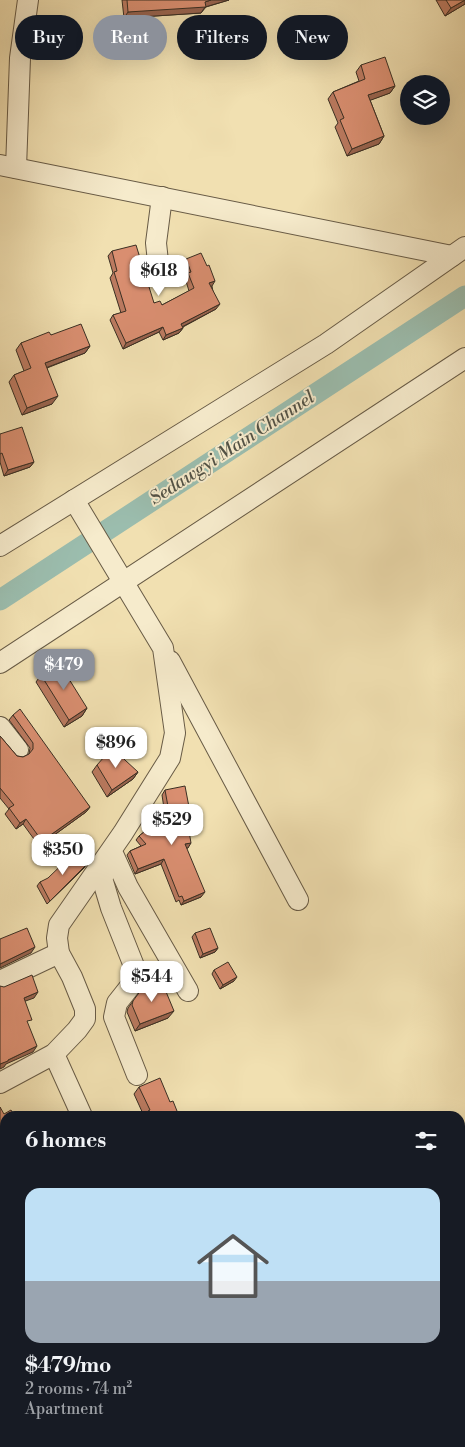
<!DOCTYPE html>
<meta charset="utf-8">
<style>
body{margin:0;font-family:"Libre Bodoni",serif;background:#242831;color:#f1f3f6;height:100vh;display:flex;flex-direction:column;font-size:19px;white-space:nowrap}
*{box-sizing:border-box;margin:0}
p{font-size:16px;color:#9ea1a6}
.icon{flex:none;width:28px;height:28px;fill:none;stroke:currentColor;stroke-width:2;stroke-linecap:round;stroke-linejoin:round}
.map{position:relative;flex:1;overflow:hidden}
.details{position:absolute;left:0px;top:1111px;width:465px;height:336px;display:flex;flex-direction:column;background:#171b24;border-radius:15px 15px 0 0;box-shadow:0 5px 20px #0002}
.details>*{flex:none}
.guide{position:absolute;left:15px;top:15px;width:435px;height:45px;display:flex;gap:10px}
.buttons{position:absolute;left:400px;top:75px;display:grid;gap:10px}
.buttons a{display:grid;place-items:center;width:50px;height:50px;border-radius:50%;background:#171b24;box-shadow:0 5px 20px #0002;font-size:25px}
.price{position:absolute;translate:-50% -42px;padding:0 11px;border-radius:10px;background:#fff;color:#222;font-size:16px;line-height:32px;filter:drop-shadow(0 1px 2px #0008)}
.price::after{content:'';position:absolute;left:50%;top:30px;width:15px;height:11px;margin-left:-8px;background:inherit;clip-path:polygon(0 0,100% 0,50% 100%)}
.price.active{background:#8c9099;color:#fff}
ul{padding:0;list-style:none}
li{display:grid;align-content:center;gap:10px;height:265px;padding:0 25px}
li+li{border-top:1px solid #363941}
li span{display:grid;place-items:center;height:155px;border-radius:15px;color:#555}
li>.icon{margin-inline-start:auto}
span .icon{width:90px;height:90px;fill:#fffc;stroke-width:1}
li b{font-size:21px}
h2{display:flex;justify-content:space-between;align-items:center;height:60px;padding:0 25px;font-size:21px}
.pill{padding:0 18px;border-radius:22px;background:#171b24;box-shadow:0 5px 20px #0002;font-size:18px;line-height:45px}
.pill.active{background:#8c9099;color:#fff}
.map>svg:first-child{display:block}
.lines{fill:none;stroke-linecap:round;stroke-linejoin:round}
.canal{stroke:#9bbdae;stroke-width:21}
.minor-casing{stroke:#685b46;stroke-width:22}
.minor{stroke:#f6ebcc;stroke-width:20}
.wall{fill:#bb7a60;stroke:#3a2f23}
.shaded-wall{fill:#98634e;stroke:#3a2f23}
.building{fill:#d98e70;stroke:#3a2f23}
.labels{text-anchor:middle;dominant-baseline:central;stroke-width:4;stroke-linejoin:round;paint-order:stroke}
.water-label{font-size:18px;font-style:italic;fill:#525246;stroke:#f6ebcc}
</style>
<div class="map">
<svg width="465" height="1447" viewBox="0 0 465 1447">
<rect width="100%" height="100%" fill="#f1e0b1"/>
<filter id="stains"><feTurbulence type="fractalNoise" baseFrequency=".004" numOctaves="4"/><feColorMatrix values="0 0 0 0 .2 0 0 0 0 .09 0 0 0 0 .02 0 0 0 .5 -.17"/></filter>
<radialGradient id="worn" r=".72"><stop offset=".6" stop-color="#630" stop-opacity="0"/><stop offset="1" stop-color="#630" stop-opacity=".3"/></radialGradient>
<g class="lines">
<polyline class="canal" points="0,600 465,296"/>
<defs>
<g id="minor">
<polyline points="0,165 452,256"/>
<polyline points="16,168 20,58 28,0"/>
<polyline points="159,271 156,243 162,197"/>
<polyline points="0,546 326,344 465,247"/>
<polyline points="170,661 298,900"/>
<polyline points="0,663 465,358"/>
<polyline points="0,727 18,750"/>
<polyline points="114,856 128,887 188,991"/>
<polyline points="112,860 102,878 111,908 134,966 135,976 132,984 117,1003 114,1017 137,1075"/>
<polyline points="0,981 59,953"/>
<polyline points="54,1054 82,1116"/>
<polyline points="0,1083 54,1054 77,1030 85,1019 85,1009 72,977 59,953 57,938 59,925 123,833 170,758 175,733 163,648 74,500"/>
<polyline points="0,1344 5,1343"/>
<polyline points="0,1395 5,1406"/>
</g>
</defs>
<use href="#minor" class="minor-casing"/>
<use href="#minor" class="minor"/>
</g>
<g class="wall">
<polygon points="122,0 229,0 206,7 201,13 124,18"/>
<polygon points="436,0 465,0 465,4 445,16"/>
<polygon points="361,65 395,86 390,93 370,100 384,136 379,144 347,156 335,127 338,123 328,99 333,92 359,81 356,72"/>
<polygon points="112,251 154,303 162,305 189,291 185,278 187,276 182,264 186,259 212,286 216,309 183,327 183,328 179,333 163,340 159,332 123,349 110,320 113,315 121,313 110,278 113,273 108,256"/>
<polygon points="51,335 90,346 85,353 47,368 52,404 22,415 9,382 14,375 24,371 16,350 21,343"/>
<polygon points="0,434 34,462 30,467 4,476 0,462"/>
<polygon points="41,675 87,708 82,716 64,727 36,682"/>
<polygon points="13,715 90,807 86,812 39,846 23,824 16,829 5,814 9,809 0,798 0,736 17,756 23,757 29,754 30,748 9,720"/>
<polygon points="97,765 138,772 133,779 107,797 92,772"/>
<polygon points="165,790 189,807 186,812 188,848 186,848 201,897 181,905 179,900 176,902 161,864 135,874 127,855 130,851 141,846 136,840 139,836 165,815 162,795"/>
<polygon points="84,868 47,904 37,886 40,882"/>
<polygon points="195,933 218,948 215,952 200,958 192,937"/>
<polygon points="214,970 234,981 220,989 212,974"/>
<polygon points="133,1001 168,1018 135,1031 127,1012 128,1008"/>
<polygon points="139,1087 170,1102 179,1116 144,1116 134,1094"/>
<polygon points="22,1442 52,1442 54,1447 23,1447"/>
</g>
<g class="shaded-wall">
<polygon points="211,0 229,0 205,7 201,13 124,18 128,12 205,2"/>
<polygon points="465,0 465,4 445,16 451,8"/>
<polygon points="395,86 390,93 363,103 368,95"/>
<polygon points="384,136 379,144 347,156 352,149"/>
<polygon points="215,281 212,286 206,289 209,283"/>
<polygon points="220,304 216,309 178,329 181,324"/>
<polygon points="163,327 159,332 123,349 126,343"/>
<polygon points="183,328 179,333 163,340 166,335"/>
<polygon points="90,346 85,353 40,370 45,363"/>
<polygon points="58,396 52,404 22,415 27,408"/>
<polygon points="34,462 30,467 4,476 8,470"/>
<polygon points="87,708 82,716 64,727 69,720"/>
<polygon points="138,772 133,779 107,797 112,790"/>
<polygon points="90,807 86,812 39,846 42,841"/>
<polygon points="26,819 23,824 16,829 20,823"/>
<polygon points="191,843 188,848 182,849 185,844"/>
<polygon points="164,859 161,864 135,874 138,869"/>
<polygon points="87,864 84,868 47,904"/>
<polygon points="205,892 201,897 181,905 184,901"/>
<polygon points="35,947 31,953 0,968 0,964"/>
<polygon points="218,948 215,952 200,958 203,954"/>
<polygon points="237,977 234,981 220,989 223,985"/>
<polygon points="38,992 34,998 20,1003 24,998"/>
<polygon points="174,1011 168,1018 135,1031 140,1024"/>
<polygon points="37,1046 33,1052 6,1064 4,1067 0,1069 0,1064 8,1060"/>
<polygon points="5,1181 5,1185 0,1187 0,1183"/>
<polygon points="5,1227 5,1228 3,1232 0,1233 0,1230"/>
</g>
<g class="building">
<polygon points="127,0 211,0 205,2 206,7 128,12"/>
<polygon points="446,0 465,0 451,8"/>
<polygon points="385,57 395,86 368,95 384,136 352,149 340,120 344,118 333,92 365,79 361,65"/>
<polygon points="136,245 154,303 160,301 162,305 194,288 188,273 191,272 186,259 201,253 207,266 209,265 215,281 209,283 220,304 181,324 183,328 166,335 163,327 126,343 113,315 126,311 114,272 117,271 112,251"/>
<polygon points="81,324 90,346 45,363 58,396 27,408 14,375 31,368 21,343 49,332 51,335"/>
<polygon points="22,427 34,462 8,470 2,453 0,454 0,434"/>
<polygon points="59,663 87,708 69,720 41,675"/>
<polygon points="20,709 90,807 42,841 26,819 20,823 9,808 14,805 0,788 0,736 17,756 23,757 29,754 33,749 33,743 13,715"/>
<polygon points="112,748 138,772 112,790 97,765"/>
<polygon points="185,786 189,807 185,808 191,843 185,844 205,892 184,901 182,896 179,897 164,859 138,869 130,851 146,844 139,836 169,812 165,790"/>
<polygon points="75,852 87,864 50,901 40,882 48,878"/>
<polygon points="27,928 35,947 0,964 0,939"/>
<polygon points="210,928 218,948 203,954 195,933"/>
<polygon points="228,962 237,977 223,985 214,970"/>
<polygon points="32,975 38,992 24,998 32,1020 27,1021 37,1046 8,1060 8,1061 0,1064 0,986 4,987"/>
<polygon points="162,982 174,1011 140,1024 132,1005 133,1001 141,990"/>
<polygon points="160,1078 170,1102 173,1101 179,1116 150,1116 148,1111 150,1110 139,1087"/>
<polygon points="0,1107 4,1114 11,1110 14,1115 16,1114 18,1116 5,1116 5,1181 0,1183"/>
<polygon points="0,1213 5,1222 5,1227 0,1230"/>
<rect x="0" y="1428" width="4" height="19"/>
<polygon points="26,1442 52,1442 54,1447 28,1447"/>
<polygon points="83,1442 87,1442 89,1447 72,1447"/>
</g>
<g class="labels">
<g class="water-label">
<text transform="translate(232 448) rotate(-33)">Sedawgyi Main Channel</text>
</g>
</g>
<rect width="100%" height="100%" filter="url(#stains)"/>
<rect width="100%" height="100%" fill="url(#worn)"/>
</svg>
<div class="buttons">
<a><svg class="icon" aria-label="layers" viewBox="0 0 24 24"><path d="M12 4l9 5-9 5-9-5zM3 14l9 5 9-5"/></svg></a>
</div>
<b class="price" style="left:159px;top:297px">$618</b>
<b class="price active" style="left:64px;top:691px">$479</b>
<b class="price" style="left:116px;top:769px">$896</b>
<b class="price" style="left:172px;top:846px">$529</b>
<b class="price" style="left:63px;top:876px">$350</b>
<b class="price" style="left:152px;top:1003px">$544</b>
<div class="guide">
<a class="pill">Buy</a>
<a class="pill active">Rent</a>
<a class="pill">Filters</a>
<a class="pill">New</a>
</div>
<section class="details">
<h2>6 homes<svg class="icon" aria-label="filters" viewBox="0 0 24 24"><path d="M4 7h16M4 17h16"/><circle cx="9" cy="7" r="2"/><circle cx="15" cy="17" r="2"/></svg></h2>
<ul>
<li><span style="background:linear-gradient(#bfe0f5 60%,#9aa5b1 0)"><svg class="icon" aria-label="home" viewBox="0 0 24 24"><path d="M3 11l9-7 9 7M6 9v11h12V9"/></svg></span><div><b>$479/mo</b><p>2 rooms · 74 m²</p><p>Apartment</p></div></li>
</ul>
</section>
</div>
